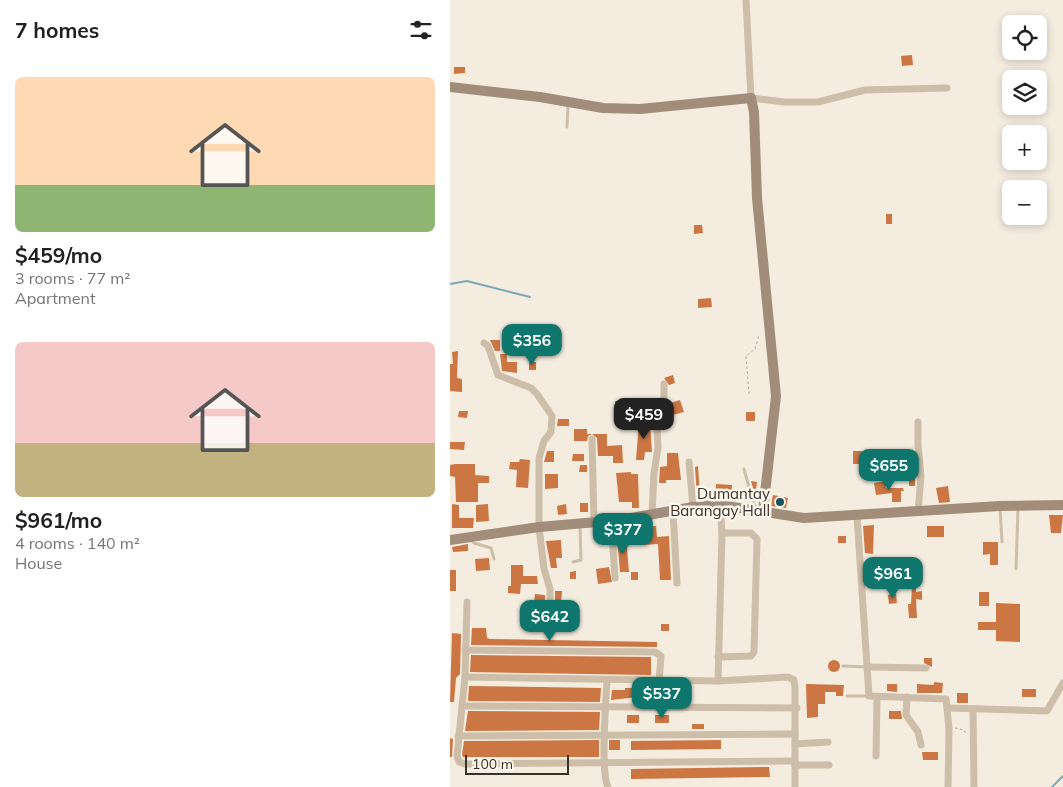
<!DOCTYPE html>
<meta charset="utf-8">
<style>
body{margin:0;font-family:Mulish,sans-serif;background:#f6f6f6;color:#202124;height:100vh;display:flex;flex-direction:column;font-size:19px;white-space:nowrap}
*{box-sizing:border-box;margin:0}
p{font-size:16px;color:#757577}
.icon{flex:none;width:28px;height:28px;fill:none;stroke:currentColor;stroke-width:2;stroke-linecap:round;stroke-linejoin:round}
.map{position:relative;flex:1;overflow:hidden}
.details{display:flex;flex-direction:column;background:#fff;width:450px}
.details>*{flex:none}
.fabs{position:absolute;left:552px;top:15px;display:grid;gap:10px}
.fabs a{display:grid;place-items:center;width:45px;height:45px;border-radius:8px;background:#fff;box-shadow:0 2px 8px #0003;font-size:25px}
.scale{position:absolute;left:15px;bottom:12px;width:104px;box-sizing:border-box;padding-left:5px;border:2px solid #3a3029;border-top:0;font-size:14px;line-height:18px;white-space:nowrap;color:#3a3029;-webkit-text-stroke:4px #fbf6eb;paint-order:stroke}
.price{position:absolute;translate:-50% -42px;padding:0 11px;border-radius:10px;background:#0f766e;color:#fff;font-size:16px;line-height:32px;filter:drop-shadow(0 1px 2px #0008)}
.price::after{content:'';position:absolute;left:50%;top:30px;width:15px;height:11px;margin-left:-8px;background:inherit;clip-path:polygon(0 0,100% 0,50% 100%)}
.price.current{background:#222;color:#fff}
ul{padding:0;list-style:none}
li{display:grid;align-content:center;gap:10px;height:265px;padding:0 15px}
li span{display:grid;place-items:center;height:155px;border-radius:8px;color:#555}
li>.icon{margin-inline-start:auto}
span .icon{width:90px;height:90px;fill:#fffc;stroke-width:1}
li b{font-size:21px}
h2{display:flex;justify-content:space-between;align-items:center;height:60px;padding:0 15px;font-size:21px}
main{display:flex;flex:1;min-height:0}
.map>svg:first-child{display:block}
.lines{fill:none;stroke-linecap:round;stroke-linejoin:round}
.stream{stroke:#7ba9b3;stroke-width:2}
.building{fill:#cc7644}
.path{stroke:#b9a893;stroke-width:1;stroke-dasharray:2.5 2.5;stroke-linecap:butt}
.lane{stroke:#cdbea9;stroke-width:3}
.street{stroke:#cdbea9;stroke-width:7}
.secondary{stroke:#a18d7a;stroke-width:10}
.poi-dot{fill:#1c515e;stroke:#fbf6eb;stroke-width:2}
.labels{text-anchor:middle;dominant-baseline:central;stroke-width:5;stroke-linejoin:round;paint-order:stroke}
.poi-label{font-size:15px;fill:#3a3029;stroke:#fbf6eb;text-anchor:end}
</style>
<main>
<section class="details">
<h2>7 homes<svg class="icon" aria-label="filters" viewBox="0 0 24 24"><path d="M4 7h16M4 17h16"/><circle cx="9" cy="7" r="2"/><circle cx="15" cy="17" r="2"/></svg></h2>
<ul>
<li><span style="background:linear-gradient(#ffd9b3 70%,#8fb573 0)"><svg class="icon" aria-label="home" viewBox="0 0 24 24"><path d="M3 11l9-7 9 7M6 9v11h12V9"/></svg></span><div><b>$459/mo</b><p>3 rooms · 77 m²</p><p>Apartment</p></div></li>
<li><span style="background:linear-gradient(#f6c9c9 65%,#c2b280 0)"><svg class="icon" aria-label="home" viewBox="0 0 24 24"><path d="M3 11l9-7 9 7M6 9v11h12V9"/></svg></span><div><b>$961/mo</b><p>4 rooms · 140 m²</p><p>House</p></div></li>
</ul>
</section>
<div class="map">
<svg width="613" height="787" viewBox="0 0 613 787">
<rect width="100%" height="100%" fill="#f4ecde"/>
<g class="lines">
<g class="stream">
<polyline points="0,284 17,281 80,297"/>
<polyline points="602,787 613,776"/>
</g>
</g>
<g class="building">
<polygon points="462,55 463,65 452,66 451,56"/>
<polygon points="4,67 15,67 15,73 4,74"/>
<rect x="436" y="214" width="6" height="10"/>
<polygon points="244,225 252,225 253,233 244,234"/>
<polygon points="261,298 262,307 248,308 248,299"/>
<polygon points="40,340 50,340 50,351 45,351"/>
<rect x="85" y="346" width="7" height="8"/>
<polygon points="8,351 7,378 12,379 12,392 0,391 0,364 3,364 2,352"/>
<polygon points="50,354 57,354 57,362 67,362 67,373 52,371"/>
<rect x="79" y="362" width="7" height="8"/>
<polygon points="223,375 225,383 219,385 214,378"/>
<polygon points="230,400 234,412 223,415 220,403"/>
<rect x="165" y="401" width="10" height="7"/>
<polygon points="9,411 18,411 17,418 8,417"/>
<rect x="296" y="412" width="9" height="9"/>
<polygon points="108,419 119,419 119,426 107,426"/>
<polygon points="189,422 200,422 202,452 195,452 194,460 186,460"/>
<polygon points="124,429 137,429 137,434 142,434 138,436 137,441 124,441"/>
<polygon points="142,434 157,434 157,446 172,445 173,463 163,463 163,456 148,456 147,438"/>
<polygon points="0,442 15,442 14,450 0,449"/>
<polygon points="97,451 104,451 104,462 94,462"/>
<rect x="403" y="451" width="10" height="13"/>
<polygon points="217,453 228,453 231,480 216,480 216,483 209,483 210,467 217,466"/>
<polygon points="123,454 134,454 134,461 122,461"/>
<polygon points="70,459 80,460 78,488 66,487 67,470 59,469 60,462 69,462"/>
<polygon points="5,464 25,464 25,475 39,476 39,483 28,483 28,502 6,502 5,477 0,476 0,465"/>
<polygon points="130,465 137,465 137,472 129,472"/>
<polygon points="248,466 250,496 247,496 245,467"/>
<polygon points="181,472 181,474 188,474 189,508 182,508 182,502 169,502 166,473"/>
<polygon points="95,474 108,474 108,488 95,489"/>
<rect x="459" y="475" width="6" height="11"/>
<polygon points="301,481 307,482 305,495"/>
<polygon points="435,481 436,488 453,488 454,491 451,491 451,502 442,502 442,493 426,495 424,483"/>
<polygon points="266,484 282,485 281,500 265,498"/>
<polygon points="498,486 500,502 489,503 486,488"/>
<polygon points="323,495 338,498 336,508 321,506"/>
<rect x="130" y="503" width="8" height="9"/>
<polygon points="2,504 9,505 9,518 24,518 23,528 2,528"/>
<polygon points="38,504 39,521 26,522 26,505"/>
<polygon points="116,504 117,514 108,515 107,506"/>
<polygon points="599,515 613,515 611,533 601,533"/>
<polygon points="180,525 188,525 188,527 206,526 207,537 219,536 221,580 210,580 208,544 192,545 189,535 180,535"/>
<polygon points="424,525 423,554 415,553 413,526"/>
<rect x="477" y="526" width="17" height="11"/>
<rect x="388" y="536" width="8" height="7"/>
<polygon points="167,537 176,537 179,572 170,572"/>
<polygon points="111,540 112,558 106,558 107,568 101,568 96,541"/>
<polygon points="533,542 548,542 548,565 540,565 540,554 533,555"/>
<polygon points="18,544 18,551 3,552 2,547"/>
<polygon points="39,558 40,570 26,571 25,559"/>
<polygon points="61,565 73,565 73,576 87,576 88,584 71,584 70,594 58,593 58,586 61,586"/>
<polygon points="159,567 162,582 148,584 146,569"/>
<rect x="0" y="570" width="6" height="21"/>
<polygon points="126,571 126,579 120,579 120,572"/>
<rect x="181" y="572" width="7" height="8"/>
<polygon points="416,572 433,572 432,584 417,584"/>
<polygon points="462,586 466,586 466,592 472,591 472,600 466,599 467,618 459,618 458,604 461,604"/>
<polygon points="105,591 112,591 111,604 105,604"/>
<rect x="529" y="592" width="10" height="14"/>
<polygon points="85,594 95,595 95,604 84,603"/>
<polygon points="446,594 447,603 439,604 438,595"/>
<polygon points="546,603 570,604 570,642 546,641 546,630 528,630 528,622 546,622"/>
<rect x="211" y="624" width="8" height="7"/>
<polygon points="22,628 36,628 37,638 40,639 207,642 207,647 21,645"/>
<polygon points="2,633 11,634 10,674 6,678 4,702 0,702"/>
<polygon points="21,655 201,657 201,675 20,672"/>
<polygon points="474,658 482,658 482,667 474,663"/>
<circle cx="384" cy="666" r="6"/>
<polygon points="484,682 493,683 492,693 467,693 467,684 484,685"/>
<polygon points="356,684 394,685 393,696 386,696 386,692 375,692 375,704 368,704 368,717 357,718"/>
<polygon points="437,684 447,684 447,692 437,691"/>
<polygon points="19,686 151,688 150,702 18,701"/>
<polygon points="233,687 233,696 219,697 218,688"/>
<polygon points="175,688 188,688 188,697 161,700 162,690 175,690"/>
<rect x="572" y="689" width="14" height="8"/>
<rect x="507" y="693" width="11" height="10"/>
<polygon points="18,711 150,712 149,730 15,731"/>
<polygon points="439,711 451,711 452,719 439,719"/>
<rect x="177" y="715" width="12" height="8"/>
<rect x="205" y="715" width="14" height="8"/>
<rect x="242" y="724" width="12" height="5"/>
<polygon points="0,738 3,739 2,757 0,757"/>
<polygon points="149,740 149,757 13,757 12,755 14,741"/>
<rect x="159" y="740" width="11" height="10"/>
<polygon points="271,740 271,749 181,750 181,741"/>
<polygon points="472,752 488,752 488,760 473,760"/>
<polygon points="319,767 320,777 181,779 181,769"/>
</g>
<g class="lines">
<g class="path">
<polyline points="299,394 296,356 305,349 309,335"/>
<polyline points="505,728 514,730 516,734"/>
</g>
<g class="lane">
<polyline points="117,127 118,104"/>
<polyline points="294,469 305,509"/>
<polyline points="550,507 552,542"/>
<polyline points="170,532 170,521"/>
<polyline points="20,539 24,543 41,548 44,559"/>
<polyline points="123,562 131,560 130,526"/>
<polyline points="566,569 568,508"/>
<polyline points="393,666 418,667"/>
<polyline points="397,696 418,696"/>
</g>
<g class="street">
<polyline points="296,0 301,98 334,102 368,102 415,90 497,88"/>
<polyline points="34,343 38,346 48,375 81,388 87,394 102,416 101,432 94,441 89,458 89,527 94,569 100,589 100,605"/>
<polyline points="142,439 144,522"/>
<polyline points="239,462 243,507"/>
<polyline points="223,511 227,583"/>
<polyline points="468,512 471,476 468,445 468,422"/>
<polyline points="202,514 204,473 208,448 207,425 214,397 214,384"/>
<polyline points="407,516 419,696 496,699 499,729 498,787"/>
<polyline points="161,521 165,578"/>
<polyline points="17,602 15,677 7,756 9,762 15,764 345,761"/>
<polyline points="15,650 205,652 211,656 209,681"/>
<polyline points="268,657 301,656 304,652 307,539 301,533 272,533"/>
<polyline points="418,667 476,668"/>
<polyline points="15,677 268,681 338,677 344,680 345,687 345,787"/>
<path d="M157,680C156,700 150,772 158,787"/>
<polyline points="268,681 272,533 270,505"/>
<polyline points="457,697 456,715 468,732 471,745"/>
<polyline points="12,706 347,708"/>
<polyline points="498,708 597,711 613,683"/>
<polyline points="523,709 524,787"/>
<polyline points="8,736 345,734"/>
<polyline points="345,744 378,742"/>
<polyline points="426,756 427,697"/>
<polyline points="345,765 379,765"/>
</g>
<g class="secondary">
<polyline points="0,87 90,97 153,108 190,109 301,98 304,112 307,198 326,396 313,511"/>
<polyline points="0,540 89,527 170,520 243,507 270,505 354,518 550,506 613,505"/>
</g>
</g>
<circle class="poi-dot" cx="330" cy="502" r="5"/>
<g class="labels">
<g class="poi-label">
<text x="320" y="493">Dumantay<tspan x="320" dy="17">Barangay Hall</tspan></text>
</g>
</g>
</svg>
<div class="fabs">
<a><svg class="icon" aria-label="locate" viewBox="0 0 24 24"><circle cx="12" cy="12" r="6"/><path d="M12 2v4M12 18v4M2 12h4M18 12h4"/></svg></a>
<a><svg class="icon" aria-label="layers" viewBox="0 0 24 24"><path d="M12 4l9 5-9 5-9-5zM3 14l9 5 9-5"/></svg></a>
<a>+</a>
<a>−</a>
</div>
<div class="scale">100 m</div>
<b class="price" style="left:82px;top:366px">$356</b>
<b class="price current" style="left:194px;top:440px">$459</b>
<b class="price" style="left:439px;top:491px">$655</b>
<b class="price" style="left:173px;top:555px">$377</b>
<b class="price" style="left:443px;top:599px">$961</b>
<b class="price" style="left:100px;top:642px">$642</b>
<b class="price" style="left:212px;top:719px">$537</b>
</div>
</main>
